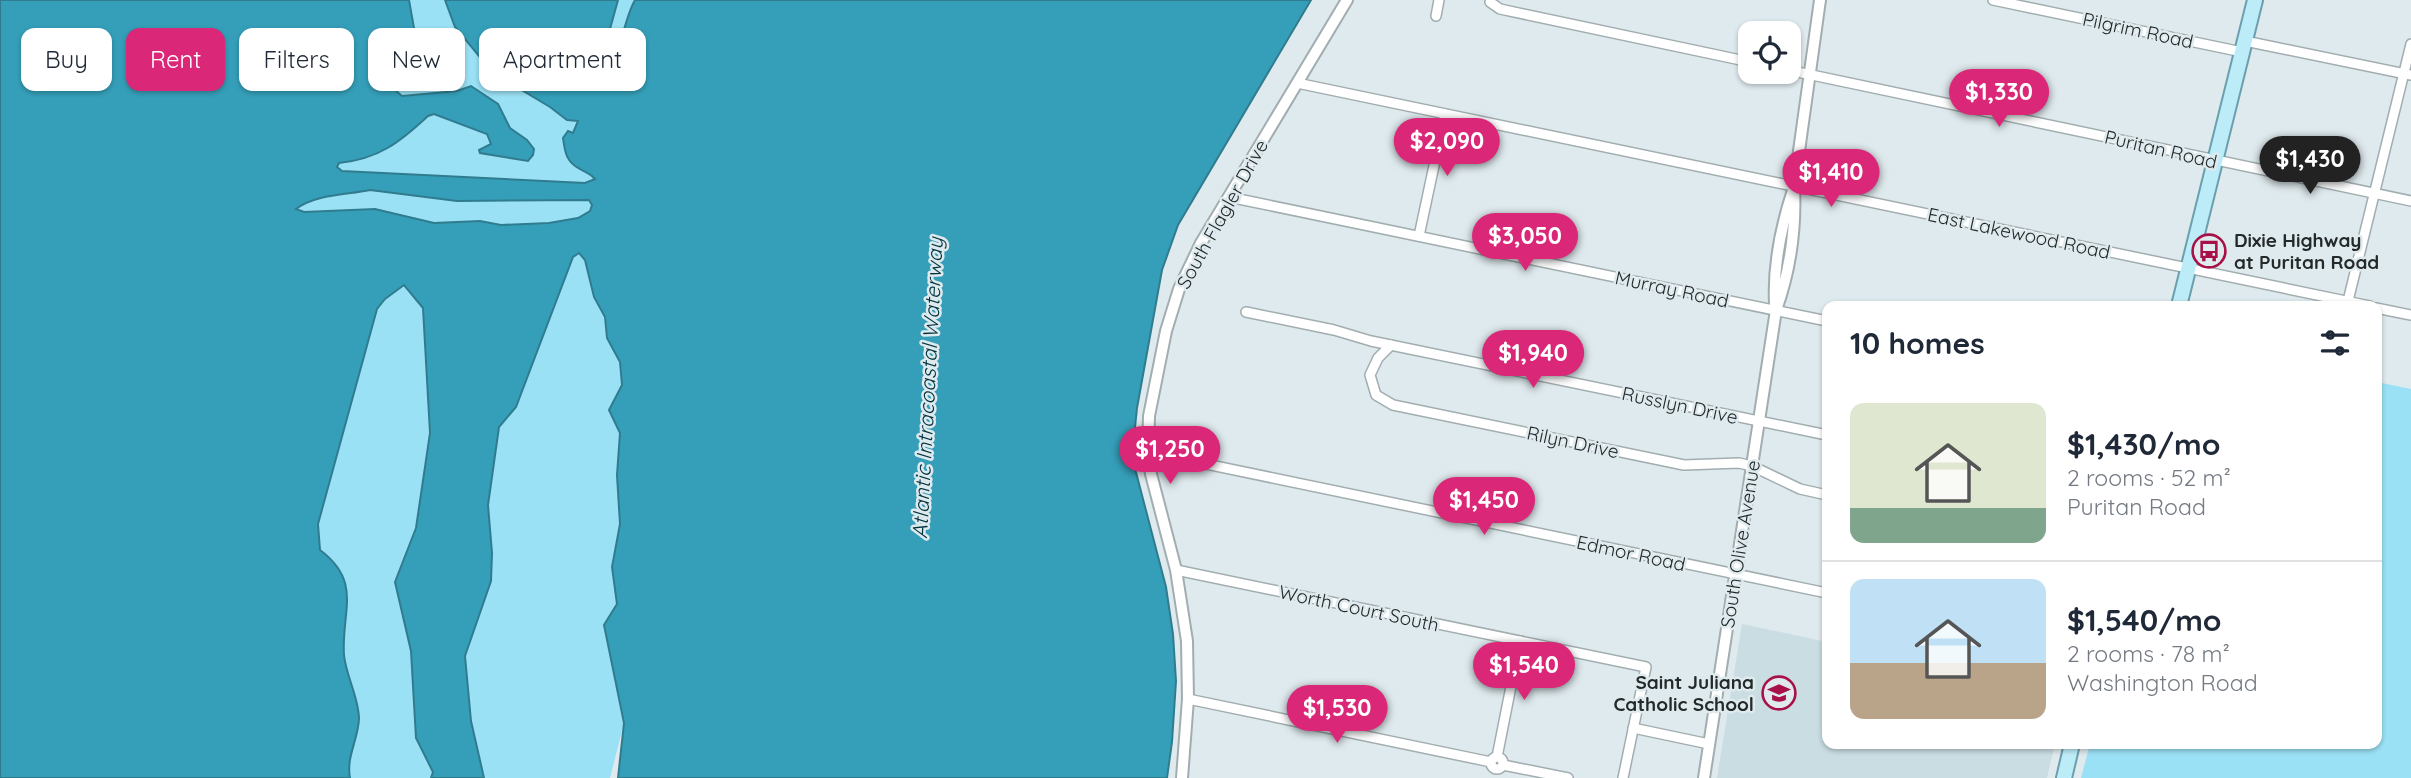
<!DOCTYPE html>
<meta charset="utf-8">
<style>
body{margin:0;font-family:Quicksand,sans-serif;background:#f2f2f3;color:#1f2937;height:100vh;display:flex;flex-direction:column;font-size:26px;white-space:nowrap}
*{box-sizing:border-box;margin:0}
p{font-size:23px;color:#747a83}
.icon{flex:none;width:38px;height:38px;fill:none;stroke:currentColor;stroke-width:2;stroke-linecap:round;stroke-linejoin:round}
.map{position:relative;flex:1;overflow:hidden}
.drawer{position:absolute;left:1822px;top:301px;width:560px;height:448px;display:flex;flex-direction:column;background:#fff;border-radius:14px;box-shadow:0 2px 5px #0004}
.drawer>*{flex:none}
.banner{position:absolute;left:21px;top:28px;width:665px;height:63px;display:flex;gap:14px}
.buttons{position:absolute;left:1738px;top:21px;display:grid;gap:14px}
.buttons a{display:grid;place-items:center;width:63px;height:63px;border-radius:14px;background:#fff;box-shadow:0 2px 5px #0004;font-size:35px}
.price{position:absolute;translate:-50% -60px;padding:0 16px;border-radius:24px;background:#db2777;color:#fff;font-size:23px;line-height:46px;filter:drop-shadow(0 2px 4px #0008)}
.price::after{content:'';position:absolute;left:50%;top:42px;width:21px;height:16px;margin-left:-10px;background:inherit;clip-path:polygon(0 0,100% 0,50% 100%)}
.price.selected{background:#222;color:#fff}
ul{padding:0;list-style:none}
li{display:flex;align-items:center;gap:21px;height:175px;padding:0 28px}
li+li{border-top:2px solid #e0e1e3}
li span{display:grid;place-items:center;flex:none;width:196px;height:140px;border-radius:14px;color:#555}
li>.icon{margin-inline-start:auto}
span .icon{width:84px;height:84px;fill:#fffc;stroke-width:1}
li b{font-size:30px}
h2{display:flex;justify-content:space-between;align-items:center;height:84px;padding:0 28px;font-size:30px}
.chip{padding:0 24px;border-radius:14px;background:#fff;box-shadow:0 2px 5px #0004;font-size:24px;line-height:63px}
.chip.selected{background:#db2777;color:#fff}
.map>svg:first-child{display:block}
.built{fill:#c9dde2}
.green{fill:#9be1f5}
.water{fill:#359fb9;stroke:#307c8e;stroke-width:2;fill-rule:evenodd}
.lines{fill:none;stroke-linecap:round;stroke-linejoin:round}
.minor-casing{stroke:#a2adb0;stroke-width:12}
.tertiary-casing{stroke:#a2adb0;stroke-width:14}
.primary-casing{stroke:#6b9fae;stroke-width:18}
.minor{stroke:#fff;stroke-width:9}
.tertiary{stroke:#fff;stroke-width:10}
.primary{stroke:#bdecf9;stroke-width:14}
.labels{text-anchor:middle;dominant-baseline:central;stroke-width:5;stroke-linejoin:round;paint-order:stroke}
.street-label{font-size:19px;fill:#24292a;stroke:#dfeaee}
.poi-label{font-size:19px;font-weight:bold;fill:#24292a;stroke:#dfeaee;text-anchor:start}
.water-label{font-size:21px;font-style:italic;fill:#00323e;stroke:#dfeaee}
</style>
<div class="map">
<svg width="2411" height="778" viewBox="0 0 2411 778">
<rect width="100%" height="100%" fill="#dfeaee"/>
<polygon class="built" points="1742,624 1827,642 1827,744 2055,744 2047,778 1717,778"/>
<g class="green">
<path d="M409,0H445L475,51L493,73L550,107L567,120L579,121L572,134L577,168L592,174L596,179L585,183L342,171L337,167L339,163C379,160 400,142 428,116L434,113L487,134L491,144L479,150L480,153L498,155L527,140L510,128L498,104L471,86L457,91L402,96L395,89L400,69L416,38Z"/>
<path d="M618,0H635C625,18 624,39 611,55L605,47Z"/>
<path d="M370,190L457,201L589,200L592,205L590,211L578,218L549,223L501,225L480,221L434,223L375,209L304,212L296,209C316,195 345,194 370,190Z"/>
<polygon points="579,252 585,260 594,297 605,317 607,338 620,362 622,385 609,410 620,433 617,475 620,524 612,567 617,604 604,625 624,723 610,778 484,778 471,721 465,656 491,581 492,553 488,505 499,427 516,407 573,257"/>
<path d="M404,285L423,308L430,433L416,528L395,582L411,651L416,738L433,772L431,778H350C346,757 358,740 359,719C359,698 346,676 344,655C341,612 363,582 320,550L318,524L377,309L385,299Z"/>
<polygon points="2377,382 2411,389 2411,778 2081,778 2090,744 2376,744"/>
</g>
<path class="water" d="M0,0H409L416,39L400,69L395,90L402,96L457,91L471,86L498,104L510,128L527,140L534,149L533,155L528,161L480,153L479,150L491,144L487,134L434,114L428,116C400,142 379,159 339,163L337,167L342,171L585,183L595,179C590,173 586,173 580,169C566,162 565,152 563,138L568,131L573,133L578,121L567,120L550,107L493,73L455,27L445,0H618L605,47L611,54C625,39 625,17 635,0H1311L1178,225L1162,270L1137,408L1132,457L1166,587L1173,634L1176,681L1172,742L1167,778H618L624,723L604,625L617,604L612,567L620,524L617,475L620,433L609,410L622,385L620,362L607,338L605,317L594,297L585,260L579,253L573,257L516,407L499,427L488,505L492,553L491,581L465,656L471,721L484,778H431L433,772L416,738L411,651L395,582L416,528L430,433L423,308L404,285L385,299L377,309L318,524L320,550C363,582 341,612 344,655C346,676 359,698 359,719C358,740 346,757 350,778H0ZM370,190L457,201L589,200L592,205L590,211L578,218L549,223L501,225L480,221L434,223L375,209L304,212L296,209C316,194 346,195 370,190Z"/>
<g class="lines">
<defs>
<g id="minor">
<polyline points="1993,0 2242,52"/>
<polyline points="1490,2 1500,9 1750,62"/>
<polyline points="1436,16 1439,0"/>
<polyline points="2245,41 2411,75"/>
<polyline points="1788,70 2411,201"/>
<polyline points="1297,83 2370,306"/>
<polyline points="1229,197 1827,321"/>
<polyline points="1419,236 1445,114"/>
<polyline points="2347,305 2411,44"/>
<polyline points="2376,308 2411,315"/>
<polyline points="1246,312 1334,330 1371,341 1827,435"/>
<polyline points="1391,345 1378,358 1370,375 1376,395 1393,405 1684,465 1739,463 1752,466 1800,489 1827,495"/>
<polyline points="1148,452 1827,593"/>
<polyline points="1176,570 1646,667 1623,778"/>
<polyline points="1188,699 1491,762"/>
<polyline points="1633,728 1709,744"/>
<circle cx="1497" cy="763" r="6"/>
<polyline points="1497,757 1520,641"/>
<polyline points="1503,765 1568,778"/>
</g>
<g id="tertiary">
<path d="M1775,304C1773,265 1782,223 1794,187L1820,0"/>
<polyline points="1182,778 1188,699 1187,641 1176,570 1151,474 1148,452 1149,416 1166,331 1179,289 1201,243 1347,0"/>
<path d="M1704,778L1776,310C1790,271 1796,228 1794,187"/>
</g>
<g id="primary">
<polyline points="2179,306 2255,0"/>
<polyline points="2064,778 2072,744"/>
</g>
</defs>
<use href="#minor" class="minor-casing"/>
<use href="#tertiary" class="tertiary-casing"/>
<use href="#primary" class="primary-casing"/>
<use href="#minor" class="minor"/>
<use href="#tertiary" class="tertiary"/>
<use href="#primary" class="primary"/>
</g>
<defs>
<symbol id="bus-ring" viewBox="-11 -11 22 22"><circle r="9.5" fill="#dfeaee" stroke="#a71148" stroke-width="1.5"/><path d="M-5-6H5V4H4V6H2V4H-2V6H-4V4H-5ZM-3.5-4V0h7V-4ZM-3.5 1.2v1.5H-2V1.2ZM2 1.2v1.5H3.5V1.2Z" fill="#a71148"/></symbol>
<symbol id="school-ring" viewBox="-11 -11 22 22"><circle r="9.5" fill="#dfeaee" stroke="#a71148" stroke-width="1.5"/><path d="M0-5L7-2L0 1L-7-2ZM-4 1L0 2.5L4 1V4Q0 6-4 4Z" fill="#a71148"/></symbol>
</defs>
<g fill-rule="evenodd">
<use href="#bus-ring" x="2190" y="232" width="38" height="38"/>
<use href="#school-ring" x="1760" y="674" width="38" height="38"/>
</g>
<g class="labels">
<g class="street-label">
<text transform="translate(2138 30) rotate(12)">Pilgrim Road</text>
<text transform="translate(2161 149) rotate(13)">Puritan Road</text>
<text transform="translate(1222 214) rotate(-61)">South Flagler Drive</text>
<text transform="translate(2019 233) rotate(12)">East Lakewood Road</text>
<text transform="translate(1672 289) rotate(12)">Murray Road</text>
<text transform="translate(1680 405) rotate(12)">Russlyn Drive</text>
<text transform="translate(1573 442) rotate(12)">Rilyn Drive</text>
<text transform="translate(1740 544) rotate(-81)">South Olive Avenue</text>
<text transform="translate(1631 553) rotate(12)">Edmor Road</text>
<text transform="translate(1359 608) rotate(12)">Worth Court South</text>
</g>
<g class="poi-label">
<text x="2234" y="240">Dixie Highway<tspan x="2234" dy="22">at Puritan Road</tspan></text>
<text x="1754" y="682" text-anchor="end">Saint Juliana<tspan x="1754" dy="22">Catholic School</tspan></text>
</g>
<g class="water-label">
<text transform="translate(927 388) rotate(-87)">Atlantic Intracoastal Waterway</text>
</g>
</g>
</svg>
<div class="buttons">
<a><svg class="icon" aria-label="locate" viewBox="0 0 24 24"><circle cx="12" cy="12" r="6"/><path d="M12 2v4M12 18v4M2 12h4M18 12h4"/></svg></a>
</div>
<b class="price" style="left:1999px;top:129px">$1,330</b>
<b class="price" style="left:1447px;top:178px">$2,090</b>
<b class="price selected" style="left:2310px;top:196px">$1,430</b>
<b class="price" style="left:1831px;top:209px">$1,410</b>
<b class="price" style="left:1525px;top:273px">$3,050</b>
<b class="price" style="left:1533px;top:390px">$1,940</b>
<b class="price" style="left:1170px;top:486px">$1,250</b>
<b class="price" style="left:1484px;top:537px">$1,450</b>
<b class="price" style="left:1524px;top:702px">$1,540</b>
<b class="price" style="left:1337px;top:745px">$1,530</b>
<div class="banner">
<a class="chip">Buy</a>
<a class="chip selected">Rent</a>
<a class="chip">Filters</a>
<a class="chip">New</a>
<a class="chip">Apartment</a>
</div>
<section class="drawer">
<h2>10 homes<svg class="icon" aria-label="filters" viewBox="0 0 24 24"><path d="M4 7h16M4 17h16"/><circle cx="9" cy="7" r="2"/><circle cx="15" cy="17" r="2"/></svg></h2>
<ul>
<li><span style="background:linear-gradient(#dfe7d0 75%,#7fa58c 0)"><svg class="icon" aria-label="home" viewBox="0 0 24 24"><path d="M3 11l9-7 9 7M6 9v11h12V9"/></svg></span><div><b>$1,430/mo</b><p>2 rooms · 52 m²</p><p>Puritan Road</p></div></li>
<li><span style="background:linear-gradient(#bfe0f5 60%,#b9a48a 0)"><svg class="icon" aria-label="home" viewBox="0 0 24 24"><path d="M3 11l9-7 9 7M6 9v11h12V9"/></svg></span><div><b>$1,540/mo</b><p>2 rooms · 78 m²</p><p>Washington Road</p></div></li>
</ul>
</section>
</div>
